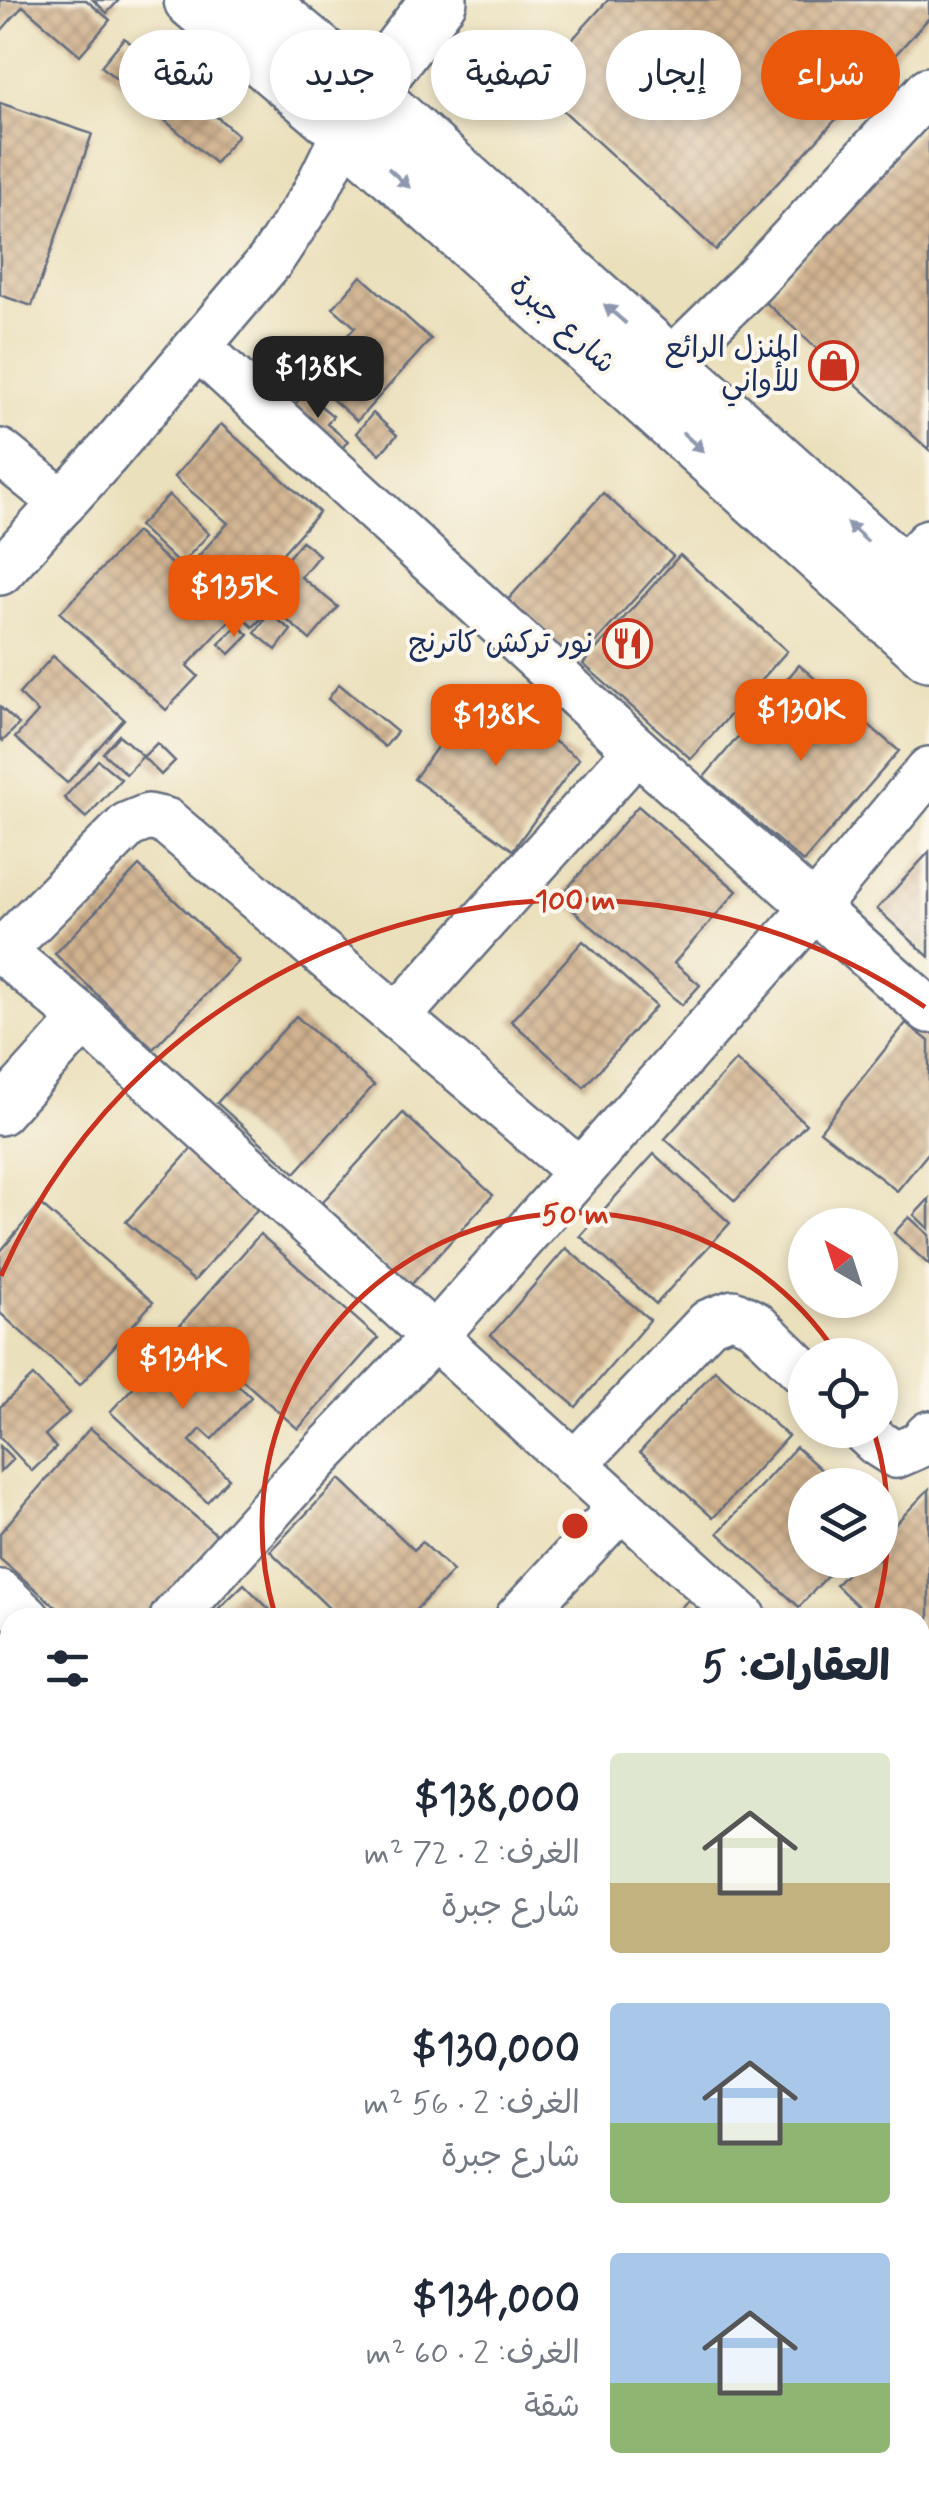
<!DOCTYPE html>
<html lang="ar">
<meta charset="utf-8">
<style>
body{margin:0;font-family:Mynerve,"Playpen Sans Arabic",sans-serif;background:#f2f2f3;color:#1f2937;direction:rtl;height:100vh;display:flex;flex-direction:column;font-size:38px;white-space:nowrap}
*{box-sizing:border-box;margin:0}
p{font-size:32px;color:#747a83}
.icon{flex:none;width:55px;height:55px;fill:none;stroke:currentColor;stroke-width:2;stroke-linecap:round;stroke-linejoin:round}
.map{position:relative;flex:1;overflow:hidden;direction:ltr}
.details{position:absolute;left:0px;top:1608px;width:930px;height:892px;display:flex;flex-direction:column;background:#fff;border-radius:30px 30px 0 0;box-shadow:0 5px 15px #0003;direction:rtl}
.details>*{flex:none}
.guide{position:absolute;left:30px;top:30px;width:870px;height:90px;direction:rtl;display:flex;gap:20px}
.needle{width:65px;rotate:321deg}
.buttons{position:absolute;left:788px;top:1208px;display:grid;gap:20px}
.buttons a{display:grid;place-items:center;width:110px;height:110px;border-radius:50%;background:#fff;box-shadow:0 5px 15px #0003;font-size:50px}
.price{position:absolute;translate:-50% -85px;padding:0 22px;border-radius:20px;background:#ea580c;color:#fff;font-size:32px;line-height:65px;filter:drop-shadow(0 2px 5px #0008)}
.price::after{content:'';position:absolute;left:50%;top:60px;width:30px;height:22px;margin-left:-15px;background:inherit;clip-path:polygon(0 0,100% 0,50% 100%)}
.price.selected{background:#222;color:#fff}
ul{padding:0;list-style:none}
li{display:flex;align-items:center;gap:30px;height:250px;padding:0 40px}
li span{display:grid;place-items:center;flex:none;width:280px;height:200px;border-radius:10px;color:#555}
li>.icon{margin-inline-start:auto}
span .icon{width:120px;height:120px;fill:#fffc;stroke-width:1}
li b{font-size:42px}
h2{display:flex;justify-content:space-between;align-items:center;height:120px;padding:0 40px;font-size:42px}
.chip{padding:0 35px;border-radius:45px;background:#fff;box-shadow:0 5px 15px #0003;font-size:35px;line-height:90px}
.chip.selected{background:#ea580c;color:#fff}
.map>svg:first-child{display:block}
.building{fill:url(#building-cross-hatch)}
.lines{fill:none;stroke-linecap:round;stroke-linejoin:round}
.minor-casing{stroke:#646d7f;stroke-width:50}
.tertiary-casing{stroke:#646d7f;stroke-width:60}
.minor{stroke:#fff;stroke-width:45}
.tertiary{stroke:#fff;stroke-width:55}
.oneway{fill:#8d97ae}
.ring{fill:none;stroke:#c8321e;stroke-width:5}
.labels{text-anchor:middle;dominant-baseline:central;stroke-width:8;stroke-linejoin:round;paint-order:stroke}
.street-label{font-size:30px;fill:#1b2f5e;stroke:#fbf7ec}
.poi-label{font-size:30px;fill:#1b2f5e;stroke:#fbf7ec;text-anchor:end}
.centre{fill:#c8321e;stroke:#fbf7ec;stroke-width:5}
.ring-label{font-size:30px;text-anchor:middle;font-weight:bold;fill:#c8321e;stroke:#fbf7ec;stroke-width:8;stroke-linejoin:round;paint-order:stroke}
</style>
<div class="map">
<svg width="929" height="2499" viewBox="0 0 929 2499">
<defs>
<pattern id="building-cross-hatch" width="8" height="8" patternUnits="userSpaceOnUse" patternTransform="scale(2.5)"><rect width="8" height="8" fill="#d2b38f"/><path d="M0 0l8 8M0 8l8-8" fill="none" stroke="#aa9278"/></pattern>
</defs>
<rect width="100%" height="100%" fill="#fbf7ec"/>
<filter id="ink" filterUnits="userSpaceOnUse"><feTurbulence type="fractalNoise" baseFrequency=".01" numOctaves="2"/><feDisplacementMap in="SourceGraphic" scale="20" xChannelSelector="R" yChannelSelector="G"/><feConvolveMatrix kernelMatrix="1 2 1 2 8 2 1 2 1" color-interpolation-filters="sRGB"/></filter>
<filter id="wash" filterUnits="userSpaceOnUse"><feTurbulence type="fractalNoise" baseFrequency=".0048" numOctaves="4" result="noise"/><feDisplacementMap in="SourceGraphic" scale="40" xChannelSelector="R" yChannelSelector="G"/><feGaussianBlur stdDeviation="2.25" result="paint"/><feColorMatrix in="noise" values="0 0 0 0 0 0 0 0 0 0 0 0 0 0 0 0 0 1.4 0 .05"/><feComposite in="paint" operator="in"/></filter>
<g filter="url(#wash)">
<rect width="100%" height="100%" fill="#ebe0bc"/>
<g id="blocks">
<g class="building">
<polygon points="0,0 86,0 110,20 80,55 23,6 0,32"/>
<polygon points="93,0 119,0 107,13"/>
<polygon points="608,0 929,0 929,18 716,250 533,83"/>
<polygon points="124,38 238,135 215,163 101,66"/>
<polygon points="0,103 92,134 32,306 0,295"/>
<polygon points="929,119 929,450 764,301"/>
<polygon points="361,276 431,339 357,421 324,392 335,380 320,366 355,327 333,308"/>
<polygon points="305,393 333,416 327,424 348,441 339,452 289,411"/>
<polygon points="373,413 397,435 380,454 356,433"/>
<polygon points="221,424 319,512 241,600 195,560 228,523 174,477"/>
<polygon points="603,493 673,556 576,664 506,602"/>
<polygon points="169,495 209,534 180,565 139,526"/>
<polygon points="136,532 231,619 187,666 198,676 166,710 60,613"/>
<polygon points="302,541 319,555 301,577 338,607 310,640 271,606 274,602 261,590"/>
<polygon points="680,555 787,651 691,759 583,664"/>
<polygon points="253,604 265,615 253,627 241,616"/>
<polygon points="269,613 291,630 276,650 255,633"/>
<polygon points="238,625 249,635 230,654 219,644"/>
<polygon points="53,656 124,719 67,783 15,738 38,712 19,694"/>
<polygon points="799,665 899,751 803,862 704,777"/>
<polygon points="339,684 397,732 385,747 328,699"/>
<polygon points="480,688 579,759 513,850 414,779"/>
<polygon points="0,707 19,724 3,741 0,738"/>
<polygon points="119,735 143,756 126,774 103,753"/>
<polygon points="157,743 175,761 161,775 143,757"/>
<polygon points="98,760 121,779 86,818 64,798"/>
<polygon points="638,806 737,891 674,963 700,985 682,1005 559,898"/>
<polygon points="929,852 929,957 877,909"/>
<polygon points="139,866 238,961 153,1049 55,954"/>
<polygon points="583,941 656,1006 584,1087 511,1021"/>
<polygon points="296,1016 374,1085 295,1173 217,1103"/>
<polygon points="906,1023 929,1041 929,1152 897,1191 820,1131"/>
<polygon points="736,1060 806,1124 735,1201 665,1139"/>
<polygon points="403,1113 493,1195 409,1287 319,1206"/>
<polygon points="203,1136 270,1195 194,1281 126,1222"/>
<polygon points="654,1154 730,1223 656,1304 580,1236"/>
<polygon points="929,1199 929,1229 914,1215"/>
<polygon points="40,1204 153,1302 80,1385 0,1313 0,1252"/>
<polygon points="909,1217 929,1235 929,1265 894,1233"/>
<polygon points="260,1234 378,1338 298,1429 180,1325"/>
<polygon points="566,1248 650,1320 576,1407 491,1335"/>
<polygon points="183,1334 251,1397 212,1439 201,1429 190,1441 229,1478 207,1502 110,1412"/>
<polygon points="715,1370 788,1436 713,1518 640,1452"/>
<polygon points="33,1376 69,1413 45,1435 56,1448 32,1471 0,1437 0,1407"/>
<polygon points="90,1428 217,1535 147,1618 69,1618 0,1559 0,1533"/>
<polygon points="0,1446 13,1459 0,1472"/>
<polygon points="796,1447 838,1485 805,1485 805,1560 842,1560 799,1607 718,1533"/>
<polygon points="340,1479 414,1550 422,1542 453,1571 408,1618 339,1618 270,1551"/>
<polygon points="929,1489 929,1660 920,1669 920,1618 870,1618 836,1585 860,1560 880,1560 880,1540"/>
<polygon points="244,1584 278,1618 216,1618 213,1614"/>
<polygon points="691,1597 711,1618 671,1618"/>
<polygon points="0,1670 10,1679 10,1793 0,1804"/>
<polygon points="929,1775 929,1883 920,1875 920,1785"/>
<polygon points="0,1822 10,1831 10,1956 0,1948"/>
<polygon points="920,1893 929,1902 929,1938 920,1947"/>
<polygon points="929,1999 929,2023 925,2028 920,2024 920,2009"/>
<polygon points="929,2049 929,2078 920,2088 920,2059"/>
<polygon points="929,2233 929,2255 924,2260 920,2256 920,2243"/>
<polygon points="0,2323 10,2332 10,2356 0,2367"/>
<polygon points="10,2402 10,2490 59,2490 51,2499 6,2499 0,2494 0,2413"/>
<polygon points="110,2490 187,2490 197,2499 102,2499"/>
<polygon points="452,2490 568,2490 570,2492 564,2499 461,2499"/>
</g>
</g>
</g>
<g filter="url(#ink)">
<use href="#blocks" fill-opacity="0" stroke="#646d7f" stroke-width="2.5"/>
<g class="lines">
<defs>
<g id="minor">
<polyline points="198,347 637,750 929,1010"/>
<polyline points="670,362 752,282 929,90"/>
<polyline points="0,452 63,503"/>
<polyline points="0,572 105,456 271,260 314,195 346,130"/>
<polyline points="900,572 929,542"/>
<polyline points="0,949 84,1019 744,1618"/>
<polyline points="2,951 128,825 148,817 166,821 579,1171"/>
<polyline points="398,1016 637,750"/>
<polyline points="0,1112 84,1019"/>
<polyline points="863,1430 877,1443 896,1455 919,1445 929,1434"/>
<polyline points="574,1465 709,1322 733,1313 755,1324 805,1373"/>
<polyline points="0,1593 27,1618"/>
<polyline points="173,1618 296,1481 433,1338 815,907 929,770"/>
<polyline points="518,1618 621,1507"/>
<polyline points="920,1719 929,1709"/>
<polyline points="0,2059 10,2056"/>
<polyline points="920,2192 929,2183"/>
<polyline points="920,2394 929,2402"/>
<polyline points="620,2499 628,2490"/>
</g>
<g id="tertiary">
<polyline points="192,0 346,130 929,653"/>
<polyline points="256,0 368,93 929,597"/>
<polyline points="350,123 368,93 439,0"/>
</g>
</defs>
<use href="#minor" class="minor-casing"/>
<use href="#tertiary" class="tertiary-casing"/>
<use href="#minor" class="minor"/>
<use href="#tertiary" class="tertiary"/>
</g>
<defs><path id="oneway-solid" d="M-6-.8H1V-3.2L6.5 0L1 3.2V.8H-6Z" transform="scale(2.5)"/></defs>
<g class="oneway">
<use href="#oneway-solid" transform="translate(399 178) rotate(42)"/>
<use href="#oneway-solid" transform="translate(615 314) rotate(-139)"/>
<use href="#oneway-solid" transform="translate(693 442) rotate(42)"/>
<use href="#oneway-solid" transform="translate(857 532) rotate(-138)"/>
</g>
</g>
<g class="ring">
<path d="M275 1615A313 313 0 0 1 836 1353M874 1432A313 313 0 0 1 875 1615"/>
<path d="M1 1276A626 626 0 0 1 925 1007"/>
</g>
<defs>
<symbol id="shop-ring" viewBox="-11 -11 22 22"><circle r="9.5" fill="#fbf7ec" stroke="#c8321e" stroke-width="1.5"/><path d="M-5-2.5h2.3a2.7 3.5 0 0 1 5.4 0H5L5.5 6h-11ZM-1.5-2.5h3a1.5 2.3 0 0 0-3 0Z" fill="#c8321e"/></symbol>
<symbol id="restaurant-ring" viewBox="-11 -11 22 22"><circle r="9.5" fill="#fbf7ec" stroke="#c8321e" stroke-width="1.5"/><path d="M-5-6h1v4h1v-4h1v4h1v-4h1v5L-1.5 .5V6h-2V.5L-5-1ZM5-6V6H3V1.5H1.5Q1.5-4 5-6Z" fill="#c8321e"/></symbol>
</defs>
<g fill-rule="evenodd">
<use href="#shop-ring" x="806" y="338" width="55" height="55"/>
<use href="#restaurant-ring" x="600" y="616" width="55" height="55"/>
</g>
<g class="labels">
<g class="street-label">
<text transform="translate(562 325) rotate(42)">شارع جبرة</text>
</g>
<g class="poi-label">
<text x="799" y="348">المنزل الرائع<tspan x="799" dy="34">للأواني</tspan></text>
<text x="593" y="643">نور تركش كاترنج</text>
</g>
</g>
<circle cx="575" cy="1526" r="15" class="centre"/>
<g class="ring-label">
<text x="575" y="910">100 m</text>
<text x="575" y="1224">50 m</text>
</g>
</svg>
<div class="buttons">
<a><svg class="needle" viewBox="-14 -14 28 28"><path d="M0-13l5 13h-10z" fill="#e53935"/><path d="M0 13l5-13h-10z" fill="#747a83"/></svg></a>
<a><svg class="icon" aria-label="locate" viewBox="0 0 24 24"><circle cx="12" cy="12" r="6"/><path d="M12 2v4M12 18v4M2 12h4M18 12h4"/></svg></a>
<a><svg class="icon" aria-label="layers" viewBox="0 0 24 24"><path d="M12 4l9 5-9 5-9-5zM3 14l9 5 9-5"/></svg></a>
</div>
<b class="price selected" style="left:318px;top:421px">$138K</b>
<b class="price" style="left:234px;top:640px">$135K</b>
<b class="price" style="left:801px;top:764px">$130K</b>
<b class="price" style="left:496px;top:769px">$138K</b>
<b class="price" style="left:183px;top:1412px">$134K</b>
<div class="guide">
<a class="chip selected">شراء</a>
<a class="chip">إيجار</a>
<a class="chip">تصفية</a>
<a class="chip">جديد</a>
<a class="chip">شقة</a>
</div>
<section class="details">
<h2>العقارات: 5<svg class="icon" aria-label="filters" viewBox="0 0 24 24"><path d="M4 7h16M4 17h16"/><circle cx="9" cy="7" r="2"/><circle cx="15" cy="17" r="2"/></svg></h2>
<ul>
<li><span style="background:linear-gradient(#dfe7d0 65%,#c2b280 0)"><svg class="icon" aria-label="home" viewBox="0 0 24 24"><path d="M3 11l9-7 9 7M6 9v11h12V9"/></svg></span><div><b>$138,000</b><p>الغرف: 2 · 72 m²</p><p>شارع جبرة</p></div></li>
<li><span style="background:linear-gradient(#a9c7e8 60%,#8fb573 0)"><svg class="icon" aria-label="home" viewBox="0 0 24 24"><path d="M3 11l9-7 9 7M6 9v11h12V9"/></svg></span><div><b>$130,000</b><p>الغرف: 2 · 56 m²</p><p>شارع جبرة</p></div></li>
<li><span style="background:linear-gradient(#a9c7e8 65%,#8fb573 0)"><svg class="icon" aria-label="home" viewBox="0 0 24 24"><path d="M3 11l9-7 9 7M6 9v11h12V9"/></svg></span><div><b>$134,000</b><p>الغرف: 2 · 60 m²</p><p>شقة</p></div></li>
</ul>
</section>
</div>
